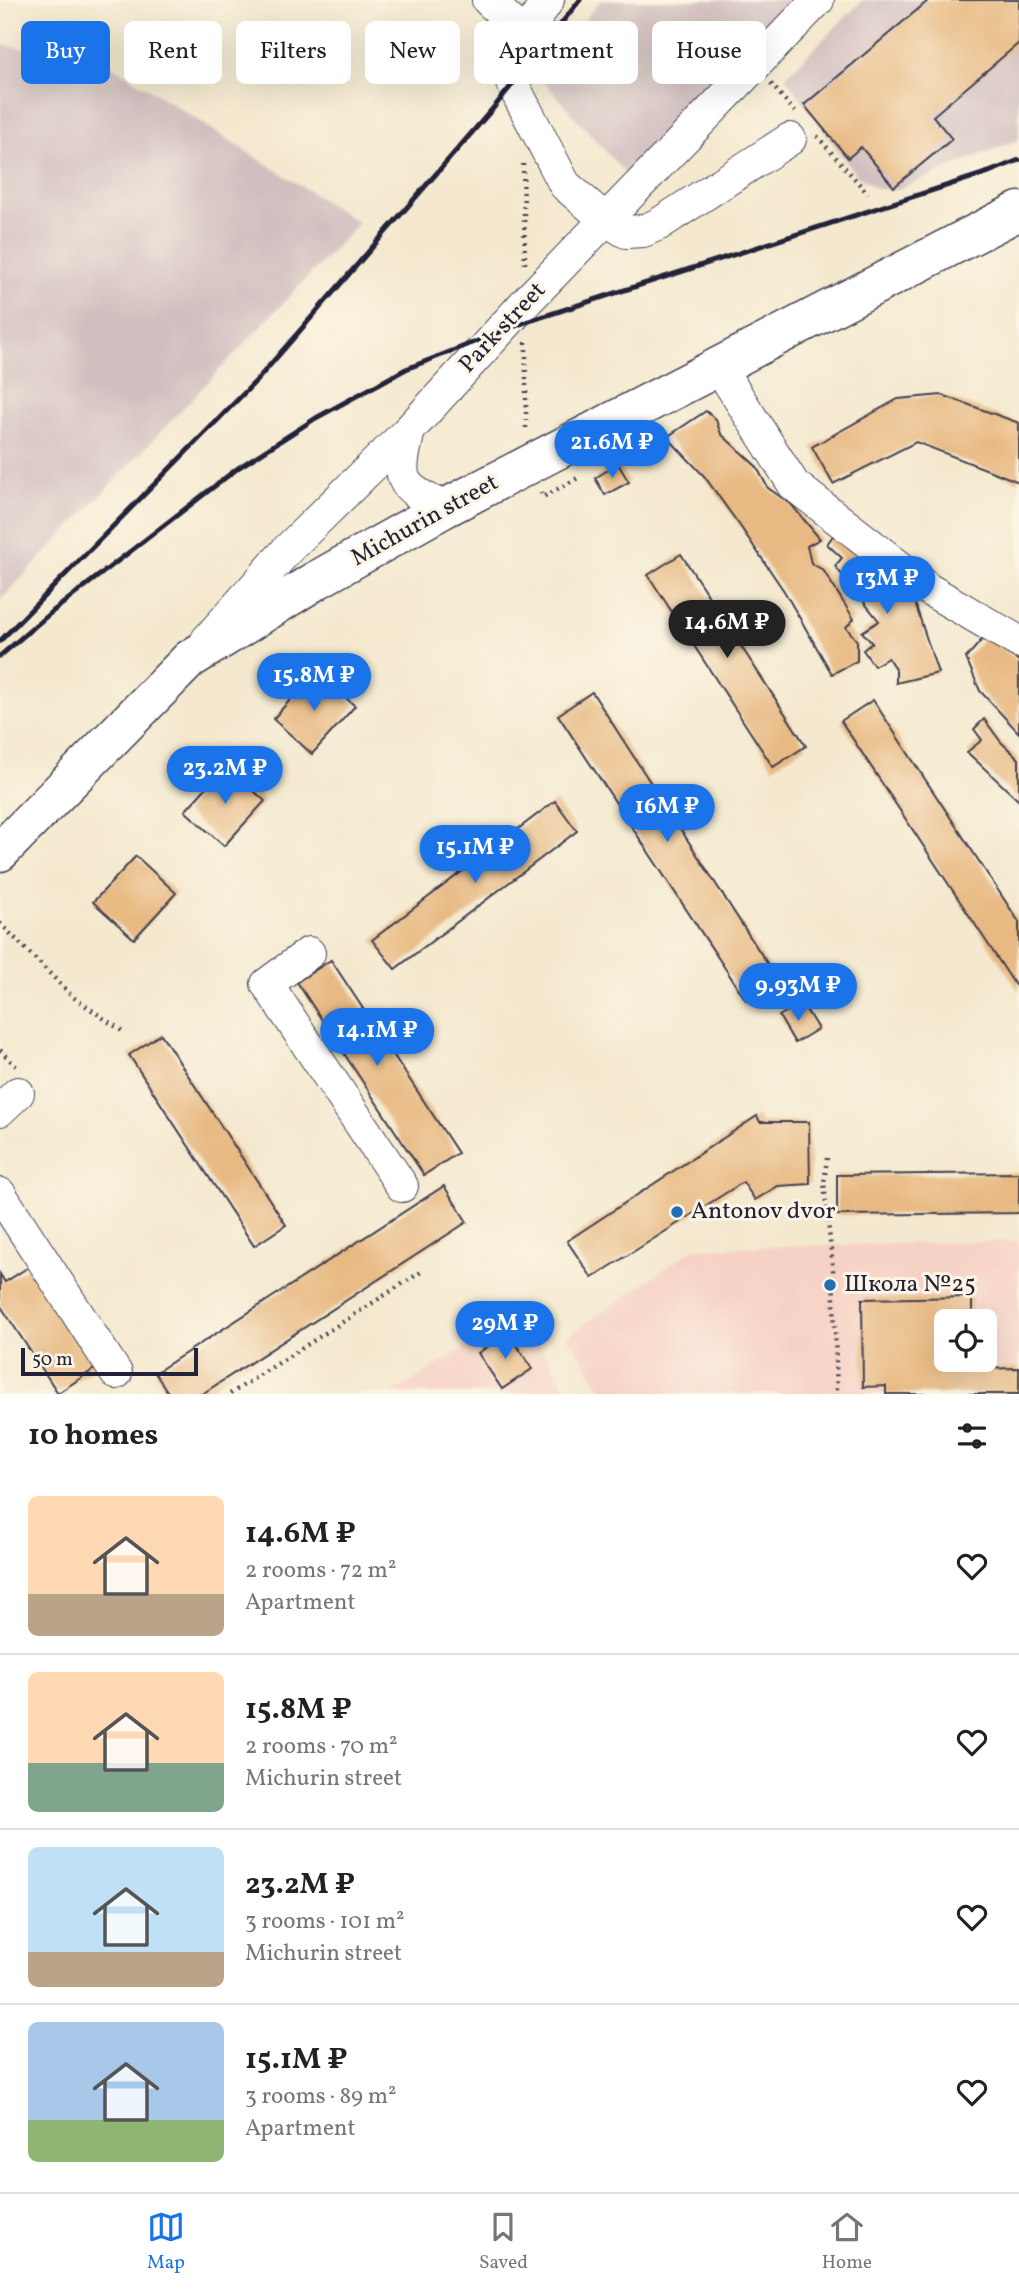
<!DOCTYPE html>
<meta charset="utf-8">
<style>
body{margin:0;font-family:Vollkorn,serif;background:#f6f6f6;color:#222;height:100vh;display:flex;flex-direction:column;font-size:26px;white-space:nowrap}
*{box-sizing:border-box;margin:0}
p{font-size:23px;color:#767676}
.icon{flex:none;width:38px;height:38px;fill:none;stroke:currentColor;stroke-width:2;stroke-linecap:round;stroke-linejoin:round}
.map{position:relative;height:1394px;overflow:hidden}
.details{display:flex;flex-direction:column;background:#fff;flex:1}
.details>*{flex:none}
.hud{position:absolute;left:21px;top:21px;width:978px;height:63px;display:flex;gap:14px}
.controls{position:absolute;left:934px;top:1309px;display:grid;gap:14px}
.controls a{display:grid;place-items:center;width:63px;height:63px;border-radius:10px;background:#fff;box-shadow:0 7px 28px #0002;font-size:35px}
.scale{position:absolute;left:21px;bottom:18px;width:177px;box-sizing:border-box;padding-left:7px;border:4px solid #22223b;border-top:0;font-size:19px;line-height:24px;white-space:nowrap;color:#22223b;-webkit-text-stroke:5px #fcf5e5;paint-order:stroke}
.price{position:absolute;translate:-50% -60px;padding:0 16px;border-radius:24px;background:#1a73e8;color:#fff;font-size:23px;line-height:46px;filter:drop-shadow(0 2px 4px #0008)}
.price::after{content:'';position:absolute;left:50%;top:42px;width:21px;height:16px;margin-left:-10px;background:inherit;clip-path:polygon(0 0,100% 0,50% 100%)}
.price.selected{background:#222;color:#fff}
ul{padding:0;list-style:none}
li{display:flex;align-items:center;gap:21px;height:175px;padding:0 28px}
li+li{border-top:2px solid #e0e0e0}
li span{display:grid;place-items:center;flex:none;width:196px;height:140px;border-radius:10px;color:#555}
li>.icon{margin-inline-start:auto}
span .icon{width:84px;height:84px;fill:#fffc;stroke-width:1}
li b{font-size:30px}
h2{display:flex;justify-content:space-between;align-items:center;height:84px;padding:0 28px;font-size:30px}
.chip{padding:0 24px;border-radius:10px;background:#fff;box-shadow:0 7px 28px #0002;font-size:24px;line-height:63px}
.chip.selected{background:#1a73e8;color:#fff}
.tabs{display:flex;justify-content:space-around;align-items:center;height:98px;border-top:2px solid #e0e0e0;background:#fff;font-size:19px;color:#767676}
.tabs a{display:grid;justify-items:center;gap:4px}
.tabs .selected{color:#1a73e8}
.map>svg:first-child{display:block}
.built{fill:#f6d1c5;fill-rule:evenodd}
.industrial{fill:#d1bfbf}
.building{fill:#e8b982}
.lines{fill:none;stroke-linecap:round;stroke-linejoin:round}
.minor-casing{stroke:#424051;stroke-width:34}
.major-casing{stroke:#424051;stroke-width:41}
.path{stroke:#424051;stroke-width:4.5;stroke-dasharray:2 5;stroke-linecap:butt}
.minor{stroke:#fff;stroke-width:32}
.major{stroke:#fff;stroke-width:38}
.rail{stroke:#22223b;stroke-width:5}
.poi-dot{fill:#1f6fb2;stroke:#fcf5e5;stroke-width:2.5}
.labels{text-anchor:middle;dominant-baseline:central;stroke-width:6;stroke-linejoin:round;paint-order:stroke}
.street-label{font-size:24px;fill:#22223b;stroke:#fcf5e5}
.poi-label{font-size:24px;fill:#22223b;stroke:#fcf5e5;text-anchor:start}
</style>
<div class="map">
<svg width="1019" height="1394" viewBox="0 0 1019 1394">
<rect width="100%" height="100%" fill="#fcf5e5"/>
<filter id="ink" filterUnits="userSpaceOnUse"><feTurbulence type="fractalNoise" baseFrequency=".0143" numOctaves="2"/><feDisplacementMap in="SourceGraphic" scale="14" xChannelSelector="R" yChannelSelector="G"/><feConvolveMatrix kernelMatrix="1 2 1 2 8 2 1 2 1" color-interpolation-filters="sRGB"/></filter>
<filter id="wash" filterUnits="userSpaceOnUse"><feTurbulence type="fractalNoise" baseFrequency=".00686" numOctaves="4" result="noise"/><feDisplacementMap in="SourceGraphic" scale="28" xChannelSelector="R" yChannelSelector="G"/><feGaussianBlur stdDeviation="1.57" result="paint"/><feColorMatrix in="noise" values="0 0 0 0 0 0 0 0 0 0 0 0 0 0 0 0 0 1.4 0 .05"/><feComposite in="paint" operator="in"/></filter>
<g filter="url(#wash)">
<rect width="100%" height="100%" fill="#f4e9cf"/>
<g class="built">
<path d="M1019,1241V1394H605L567,1336L695,1248ZM947,1321H985V1360H947Z"/>
<polygon points="520,1313 570,1394 392,1394"/>
</g>
<g class="industrial">
<polygon points="601,0 801,0 627,176 539,76"/>
<polygon points="863,0 1019,0 1019,139 896,190 877,189 855,174 785,77"/>
<polygon points="0,44 113,66 359,223 0,601"/>
</g>
<g id="blocks">
<g class="building">
<polygon points="929,0 1019,0 1019,43 933,116 952,139 894,187 861,147 848,158 804,105"/>
<polygon points="942,395 1019,423 1019,482 916,442 833,484 812,447 898,399"/>
<polygon points="706,411 716,420 721,434 756,466 768,488 791,504 820,539 807,546 811,563 823,570 854,619 846,627 857,641 857,661 832,674 784,591 740,526 704,476 667,437"/>
<polygon points="618,464 629,482 605,495 595,478"/>
<polygon points="835,533 912,594 938,673 896,683 896,670 888,658 874,666 863,650 872,643 862,632 879,621 835,566 842,558 827,544"/>
<polygon points="681,554 806,746 773,767 648,575"/>
<polygon points="985,636 1019,661 1019,733 980,691 966,658"/>
<polygon points="316,671 355,706 312,754 273,719"/>
<polygon points="592,692 776,977 746,1000 558,715"/>
<polygon points="873,700 1019,922 1019,991 841,721"/>
<polygon points="984,719 1001,742 1019,759 1019,801 967,752 982,740 974,729"/>
<polygon points="226,766 265,801 224,846 185,811"/>
<polygon points="555,801 577,831 395,969 372,940"/>
<polygon points="136,856 176,893 134,939 93,902"/>
<polygon points="331,960 458,1153 424,1175 297,982"/>
<polygon points="802,1003 818,1029 795,1043 779,1016"/>
<polygon points="161,1034 286,1225 254,1246 129,1055"/>
<polygon points="757,1116 760,1122 809,1122 810,1184 778,1186 755,1200 743,1182 592,1278 567,1241"/>
<polygon points="1019,1173 1019,1213 837,1215 837,1175"/>
<polygon points="444,1186 467,1222 202,1394 169,1394 155,1373"/>
<polygon points="35,1263 102,1364 58,1393 0,1305 0,1274 5,1282"/>
<polygon points="972,1297 972,1321 947,1321 947,1360 972,1360 973,1369 1019,1368 1019,1394 886,1394 886,1386 863,1387 862,1299"/>
<polygon points="509,1333 532,1369 502,1389 478,1353"/>
</g>
</g>
</g>
<g filter="url(#ink)">
<use href="#blocks" fill-opacity="0" stroke="#424051" stroke-width="2"/>
<g class="lines">
<defs>
<g id="minor">
<polyline points="488,0 525,35"/>
<polyline points="548,0 525,35 516,58 512,83 565,185 606,220 626,232 643,231 659,224 790,139"/>
<polyline points="719,367 794,485 928,589 1019,642"/>
<path d="M409,430C397,481 397,485 445,508"/>
<polyline points="207,640 288,549 409,430 526,302 818,0"/>
<polyline points="309,953 267,984 402,1186"/>
<polyline points="0,1110 18,1093"/>
<polyline points="0,1194 116,1373"/>
</g>
<polyline id="major" points="0,852 190,659 315,581 445,508 1019,211"/>
</defs>
<use href="#minor" class="minor-casing"/>
<use href="#major" class="major-casing"/>
<g class="path">
<polyline points="771,84 797,114"/>
<polyline points="817,136 868,194"/>
<polyline points="523,164 525,264"/>
<polyline points="526,342 526,432"/>
<polyline points="541,492 543,497 578,478"/>
<polyline points="0,923 73,997 122,1031"/>
<polyline points="0,1050 16,1066"/>
<polyline points="827,1158 824,1183 833,1270 837,1394"/>
<polyline points="230,1394 421,1272"/>
</g>
<use href="#minor" class="minor"/>
<use href="#major" class="major"/>
<g class="rail">
<polyline points="0,641 257,380 495,106 580,0"/>
<polyline points="0,656 48,615 238,468 316,418 406,369 526,322 989,172 1019,160"/>
</g>
</g>
</g>
<g class="poi-dot">
<circle cx="677" cy="1212" r="7"/>
<circle cx="830" cy="1285" r="7"/>
</g>
<g class="labels">
<g class="street-label">
<text transform="translate(503 328) rotate(-47)">Park street</text>
<text transform="translate(425 521) rotate(-29)">Michurin street</text>
</g>
<g class="poi-label">
<text x="691" y="1212">Antonov dvor</text>
<text x="844" y="1285">Школа №25</text>
</g>
</g>
</svg>
<div class="controls">
<a><svg class="icon" aria-label="locate" viewBox="0 0 24 24"><circle cx="12" cy="12" r="6"/><path d="M12 2v4M12 18v4M2 12h4M18 12h4"/></svg></a>
</div>
<div class="scale">50 m</div>
<b class="price" style="left:612px;top:480px">21.6M ₽</b>
<b class="price" style="left:887px;top:616px">13M ₽</b>
<b class="price selected" style="left:727px;top:660px">14.6M ₽</b>
<b class="price" style="left:314px;top:713px">15.8M ₽</b>
<b class="price" style="left:225px;top:806px">23.2M ₽</b>
<b class="price" style="left:667px;top:844px">16M ₽</b>
<b class="price" style="left:475px;top:885px">15.1M ₽</b>
<b class="price" style="left:798px;top:1023px">9.93M ₽</b>
<b class="price" style="left:377px;top:1068px">14.1M ₽</b>
<b class="price" style="left:505px;top:1361px">29M ₽</b>
<div class="hud">
<a class="chip selected">Buy</a>
<a class="chip">Rent</a>
<a class="chip">Filters</a>
<a class="chip">New</a>
<a class="chip">Apartment</a>
<a class="chip">House</a>
</div>
</div>
<section class="details">
<h2>10 homes<svg class="icon" aria-label="filters" viewBox="0 0 24 24"><path d="M4 7h16M4 17h16"/><circle cx="9" cy="7" r="2"/><circle cx="15" cy="17" r="2"/></svg></h2>
<ul>
<li><span style="background:linear-gradient(#ffd9b3 70%,#b9a48a 0)"><svg class="icon" aria-label="home" viewBox="0 0 24 24"><path d="M3 11l9-7 9 7M6 9v11h12V9"/></svg></span><div><b>14.6M ₽</b><p>2 rooms · 72 m²</p><p>Apartment</p></div><svg class="icon" aria-label="heart" viewBox="0 0 24 24"><path d="M12 20l-8-8c-3-5 5-10 8-4 3-6 11-1 8 4z"/></svg></li>
<li><span style="background:linear-gradient(#ffd9b3 65%,#7fa58c 0)"><svg class="icon" aria-label="home" viewBox="0 0 24 24"><path d="M3 11l9-7 9 7M6 9v11h12V9"/></svg></span><div><b>15.8M ₽</b><p>2 rooms · 70 m²</p><p>Michurin street</p></div><svg class="icon" aria-label="heart" viewBox="0 0 24 24"><path d="M12 20l-8-8c-3-5 5-10 8-4 3-6 11-1 8 4z"/></svg></li>
<li><span style="background:linear-gradient(#bfe0f5 75%,#b9a48a 0)"><svg class="icon" aria-label="home" viewBox="0 0 24 24"><path d="M3 11l9-7 9 7M6 9v11h12V9"/></svg></span><div><b>23.2M ₽</b><p>3 rooms · 101 m²</p><p>Michurin street</p></div><svg class="icon" aria-label="heart" viewBox="0 0 24 24"><path d="M12 20l-8-8c-3-5 5-10 8-4 3-6 11-1 8 4z"/></svg></li>
<li><span style="background:linear-gradient(#a9c7e8 70%,#8fb573 0)"><svg class="icon" aria-label="home" viewBox="0 0 24 24"><path d="M3 11l9-7 9 7M6 9v11h12V9"/></svg></span><div><b>15.1M ₽</b><p>3 rooms · 89 m²</p><p>Apartment</p></div><svg class="icon" aria-label="heart" viewBox="0 0 24 24"><path d="M12 20l-8-8c-3-5 5-10 8-4 3-6 11-1 8 4z"/></svg></li>
</ul>
</section>
<nav class="tabs">
<a class="selected"><svg class="icon" aria-label="map" viewBox="0 0 24 24"><path d="M3 6l6-2 6 2 6-2v14l-6 2-6-2-6 2zM9 4v14M15 6v14"/></svg>Map</a>
<a><svg class="icon" aria-label="saved" viewBox="0 0 24 24"><path d="M7 4h10v16l-5-4-5 4z"/></svg>Saved</a>
<a><svg class="icon" aria-label="home" viewBox="0 0 24 24"><path d="M3 11l9-7 9 7M6 9v11h12V9"/></svg>Home</a>
</nav>
